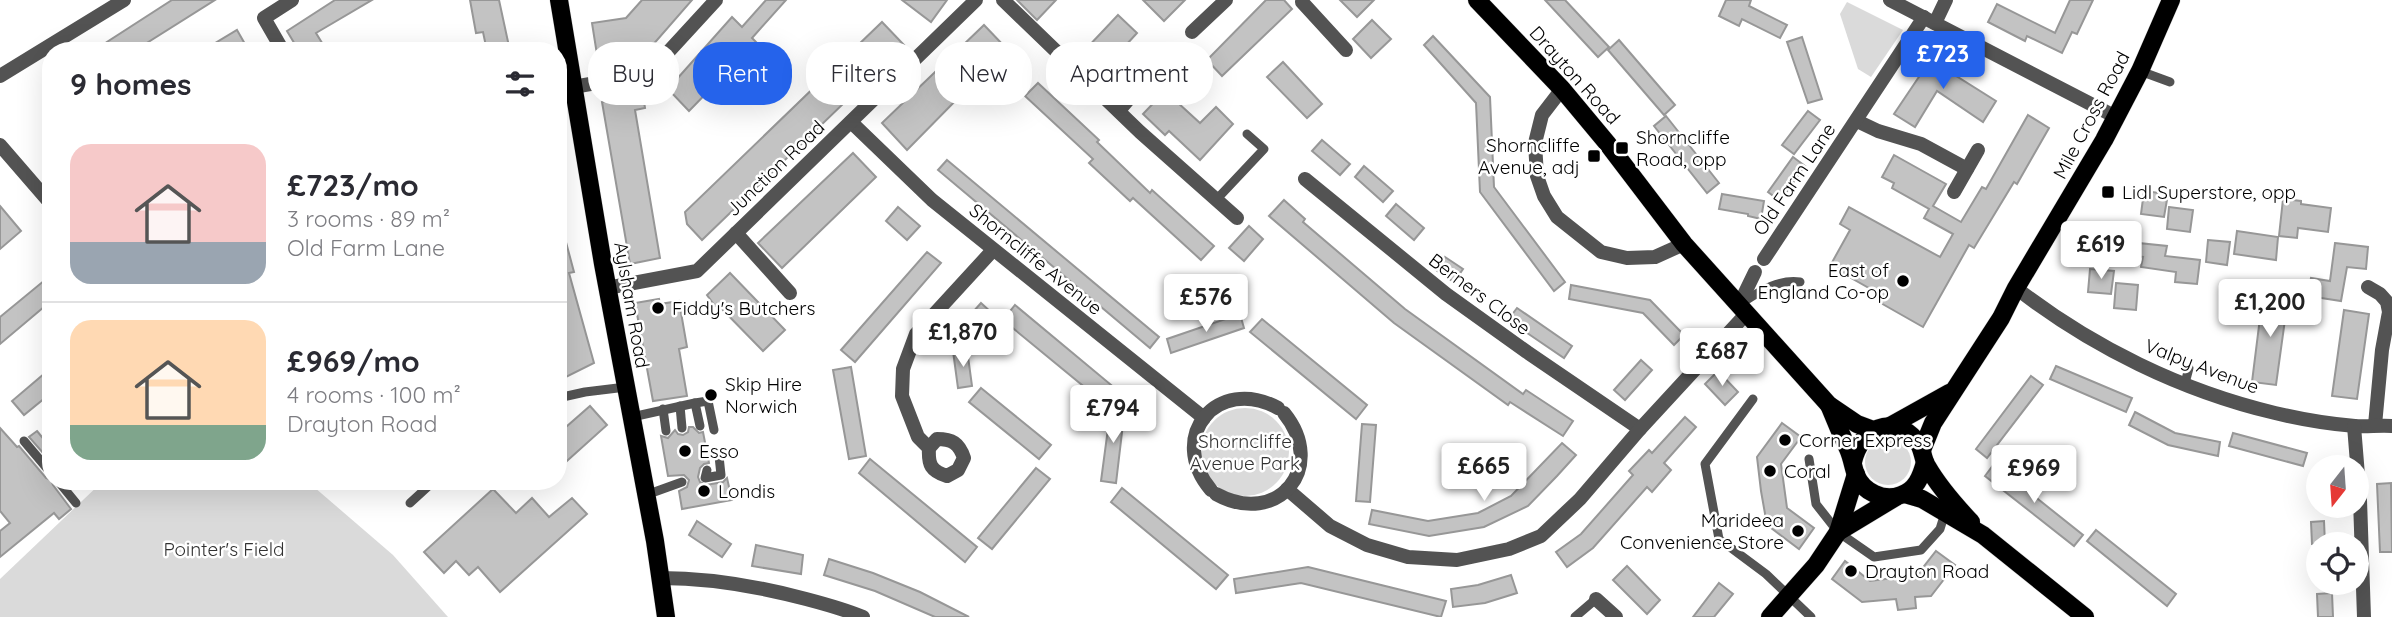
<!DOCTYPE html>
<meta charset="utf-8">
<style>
body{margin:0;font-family:Quicksand,sans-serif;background:#f7f7f7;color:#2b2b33;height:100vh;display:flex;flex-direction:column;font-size:26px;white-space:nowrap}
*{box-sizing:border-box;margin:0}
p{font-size:23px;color:#7c7c81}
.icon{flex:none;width:38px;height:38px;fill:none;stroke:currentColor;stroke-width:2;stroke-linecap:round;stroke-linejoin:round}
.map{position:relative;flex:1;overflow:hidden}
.drawer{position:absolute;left:42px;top:42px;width:525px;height:448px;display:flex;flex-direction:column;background:#fff;border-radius:28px;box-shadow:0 7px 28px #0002}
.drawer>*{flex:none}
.banner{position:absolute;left:588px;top:42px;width:665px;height:63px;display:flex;gap:14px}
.needle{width:46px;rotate:197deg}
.buttons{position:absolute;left:2306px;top:455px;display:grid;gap:14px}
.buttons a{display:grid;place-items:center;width:63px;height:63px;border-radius:50%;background:#fff;box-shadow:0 7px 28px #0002;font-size:35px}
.price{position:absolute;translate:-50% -60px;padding:0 16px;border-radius:7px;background:#fff;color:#222;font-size:23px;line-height:46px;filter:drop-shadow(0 2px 4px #0008)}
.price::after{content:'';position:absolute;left:50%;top:42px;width:21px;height:16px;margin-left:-10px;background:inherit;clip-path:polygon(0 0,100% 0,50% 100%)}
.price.on{background:#2563eb;color:#fff}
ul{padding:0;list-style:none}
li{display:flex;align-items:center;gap:21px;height:175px;padding:0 28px}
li+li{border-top:2px solid #e1e1e2}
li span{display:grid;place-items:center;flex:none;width:196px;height:140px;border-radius:21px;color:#555}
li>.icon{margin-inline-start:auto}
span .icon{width:84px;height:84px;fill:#fffc;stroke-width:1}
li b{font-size:30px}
h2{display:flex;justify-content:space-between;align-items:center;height:84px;padding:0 28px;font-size:30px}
.pill{padding:0 24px;border-radius:28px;background:#fff;box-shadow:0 7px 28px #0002;font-size:24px;line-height:63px}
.pill.on{background:#2563eb;color:#fff}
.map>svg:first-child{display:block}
.green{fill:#dadada}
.building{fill:#c3c3c3;stroke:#979797;stroke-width:2}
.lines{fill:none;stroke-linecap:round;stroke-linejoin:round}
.primary-casing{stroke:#dbdbdb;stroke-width:19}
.service{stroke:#535353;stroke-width:9}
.minor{stroke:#535353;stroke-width:14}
.primary{stroke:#000;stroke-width:18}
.poi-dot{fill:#000;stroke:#fff;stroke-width:2.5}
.labels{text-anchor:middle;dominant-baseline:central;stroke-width:5;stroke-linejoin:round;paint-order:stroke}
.street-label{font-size:19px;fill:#000;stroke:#fff}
.poi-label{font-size:19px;fill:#000;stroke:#fff;text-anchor:start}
.park-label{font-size:19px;fill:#313131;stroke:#fff}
</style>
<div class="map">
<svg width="2392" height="617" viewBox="0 0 2392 617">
<rect width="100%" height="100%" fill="#fff"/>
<g class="green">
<polygon points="1847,2 1903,30 1871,77 1858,69 1840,14"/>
<circle cx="1245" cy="452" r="44"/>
<circle cx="1888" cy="462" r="23"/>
<polygon points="103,481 307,481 393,555 448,617 0,617 0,579"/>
</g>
<g class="building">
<polygon points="172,0 215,0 134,51 93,51"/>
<polygon points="335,0 372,0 316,33 327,51 299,51 287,31"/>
<polygon points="470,0 499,0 510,51 487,51 483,32 476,33"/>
<polygon points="642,0 692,0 644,55 598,61 592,23 626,18"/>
<polygon points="766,0 786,0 752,38 756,42 689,111 668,89 732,17 742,27"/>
<polygon points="902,0 947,0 931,22"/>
<polygon points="1017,0 1056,0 1037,20"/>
<polygon points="1143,0 1185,0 1164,21"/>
<polygon points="1266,0 1284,0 1292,9 1222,76 1207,60"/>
<polygon points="1340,0 1374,0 1357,17"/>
<polygon points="1545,0 1565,0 1609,47 1598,57"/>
<polygon points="1726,0 1751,0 1749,6 1787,25 1780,38 1742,19 1739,26 1719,16"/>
<polygon points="2070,0 2093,0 2077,34 2072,32 2062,53 2027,36 2025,41 1988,22 1997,4 2055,33"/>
<polygon points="1118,15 1137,33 1105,68 1085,50"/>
<polygon points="1372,20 1391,39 1371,58 1353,39"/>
<polygon points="882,22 904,45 702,240 687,224 685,212"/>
<polygon points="984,25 1005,47 966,84 969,87 907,150 882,123"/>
<polygon points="237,30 249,51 202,51"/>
<polygon points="1433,36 1490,97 1494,187 1565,282 1554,291 1480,192 1476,103 1424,45"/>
<polygon points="1802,37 1822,99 1808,103 1787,42"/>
<polygon points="1619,40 1675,105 1664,115 1608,50"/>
<polygon points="1939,47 1956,58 1950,72 1996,101 1983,122 1937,91 1915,127 1894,114"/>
<polygon points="1283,62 1322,104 1307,118 1267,77"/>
<polygon points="1038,83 1099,140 1097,142 1150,193 1152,190 1214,246 1201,260 1133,198 1130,201 1089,163 1093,159 1025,96"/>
<polygon points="1165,91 1200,123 1216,107 1233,124 1200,160 1169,131 1165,135 1143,114"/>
<polygon points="643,95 645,108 635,110 660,258 630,264 602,102"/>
<polygon points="1808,111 1820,120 1794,154 1782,145"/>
<polygon points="2028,115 2049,128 2017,184 2014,182 1974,248 1969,245 1923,327 1879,302 1883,296 1830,266 1850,230 1840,224 1849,207 1940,257 1953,234 1924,218 1929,209 1892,188 1894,183 1882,177 1894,155 1946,184 1933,206 1961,222 1982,187 1986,189"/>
<polygon points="1666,116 1719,183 1707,193 1654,126"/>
<polygon points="1322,140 1350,164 1340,175 1312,151"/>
<polygon points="853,153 876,177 782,268 758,243"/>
<polygon points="1793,157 1805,166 1780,201 1768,192"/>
<polygon points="947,160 1159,337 1150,348 938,170"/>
<polygon points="1364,166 1393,191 1383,202 1355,177"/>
<polygon points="2144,191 2168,194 2164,217 2141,214"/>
<polygon points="1722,194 1764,201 1761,219 1748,216 1748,214 1719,209"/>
<polygon points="2283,199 2301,201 2301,204 2331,208 2328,232 2298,228 2297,238 2279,236"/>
<polygon points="1284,200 1305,219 1303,222 1405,309 1523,394 1526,390 1573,421 1563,436 1510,402 1508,405 1394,323 1269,216"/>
<polygon points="1396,204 1424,228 1414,240 1386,216"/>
<polygon points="0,206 21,231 0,249"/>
<polygon points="898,207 920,226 907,240 886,221"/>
<polygon points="2169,207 2193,210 2190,232 2167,229"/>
<polygon points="1249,226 1263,239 1244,261 1229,248"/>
<polygon points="2117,230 2140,232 2139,243 2167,246 2165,256 2200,260 2197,284 2175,282 2176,272 2141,267 2143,257 2114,254"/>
<polygon points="563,231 574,272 569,273 594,363 558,381 558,232"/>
<polygon points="2237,231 2278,237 2276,260 2234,254"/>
<polygon points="2208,240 2230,242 2227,265 2206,262"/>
<polygon points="2335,243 2368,247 2366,269 2347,267 2341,301 2308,296 2311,278 2330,281"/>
<polygon points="927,252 941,263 855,362 841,350"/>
<polygon points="1445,257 1463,269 1454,282 1436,270"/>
<polygon points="2090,269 2114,271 2111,294 2088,292"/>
<polygon points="730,273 785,330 763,351 717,304 715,306 707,295"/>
<polygon points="51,275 51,301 0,344 0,317"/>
<polygon points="2116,283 2138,285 2136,310 2114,308"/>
<polygon points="1571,285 1650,300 1684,335 1674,345 1643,313 1569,299"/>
<polygon points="2263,294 2288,298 2276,385 2252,382"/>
<polygon points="659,299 660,304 679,301 687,347 679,349 687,396 653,401 635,303"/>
<polygon points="981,303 992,313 968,340 957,330"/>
<polygon points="1015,305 1116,389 1104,403 1003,320"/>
<polygon points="1517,308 1572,346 1564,358 1508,320"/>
<polygon points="2344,310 2369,314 2357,399 2332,396"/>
<polygon points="1240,314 1244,328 1171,353 1167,339"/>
<polygon points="1262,319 1367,405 1356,419 1250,332"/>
<polygon points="967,349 972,386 958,388 953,351"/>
<polygon points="1641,360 1652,370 1625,400 1614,390"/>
<polygon points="2056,366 2132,398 2126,412 2050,379"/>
<polygon points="851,367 866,456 849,459 833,370"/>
<polygon points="51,368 51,393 24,415 12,401"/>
<polygon points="1718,371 1738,392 1725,405 1705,384"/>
<polygon points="2031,376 2043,385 1987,458 1976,449"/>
<polygon points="981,388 1051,445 1039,459 969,402"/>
<polygon points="590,406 607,425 558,469 558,434"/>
<polygon points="1111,406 1125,407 1116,483 1101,481"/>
<polygon points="2135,412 2175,433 2220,442 2218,456 2168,445 2129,425"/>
<polygon points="1685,417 1696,427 1664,463 1671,470 1652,492 1647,487 1593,548 1567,567 1556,552 1581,534 1633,475 1629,471 1649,450 1652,453"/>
<polygon points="1782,423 1801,437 1781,464 1787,508 1814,528 1799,549 1767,525 1761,491 1757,457"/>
<polygon points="1362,424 1376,425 1370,502 1356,501"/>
<polygon points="689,427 693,427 699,433 703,432 709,463 704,464 700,468 698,477 700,482 706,485 723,482 727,478 732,500 682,509 679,491 687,487 689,480 684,475 668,476 661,436 668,438 675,430 678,434 683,435 688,432"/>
<polygon points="0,428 17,447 19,446 46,478 51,480 53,485 71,509 59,519 54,513 0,557 0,531 10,523 0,511"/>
<polygon points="37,431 51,448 51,462 29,437"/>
<polygon points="2233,433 2307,453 2303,466 2229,446"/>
<polygon points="1562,443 1576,455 1557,476 1528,506 1484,527 1429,536 1369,524 1372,510 1428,521 1478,513 1511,496"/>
<polygon points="870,459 977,547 965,562 859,473"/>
<polygon points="1994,464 2083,535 2074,546 1985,476"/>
<polygon points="1036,468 1050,479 992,549 978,538"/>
<polygon points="2391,483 2392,552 2380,552 2377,484"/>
<polygon points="1122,488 1228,575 1216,589 1111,502"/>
<polygon points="493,489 516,513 532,498 549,517 572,498 587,514 500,592 478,567 469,575 456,561 444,573 424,552"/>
<polygon points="697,521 731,544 722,557 689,535"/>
<polygon points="2324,521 2325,544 2312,544 2311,522"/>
<polygon points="2096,530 2176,594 2167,606 2087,541"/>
<polygon points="756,545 803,555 801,574 752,566"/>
<polygon points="1936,551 1955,565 1931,596 1915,597 1916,608 1898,610 1896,599 1862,602 1832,579 1845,561 1870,581 1917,575"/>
<polygon points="829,559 873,573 920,592 969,617 935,617 875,591 824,575"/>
<polygon points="1627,566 1660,600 1647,614 1613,580"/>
<polygon points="1308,567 1446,601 1441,617 1301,583 1236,593 1234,579"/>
<polygon points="1511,575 1517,593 1485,603 1453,607 1451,589 1478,585"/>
<polygon points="1719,583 1733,594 1714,617 1693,617"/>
<polygon points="2332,593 2333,617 2318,617 2317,594"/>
</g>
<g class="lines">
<defs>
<g id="primary">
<polyline points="559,0 603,264 655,541 666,617"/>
<polyline points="1477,0 1562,89 1607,143 1684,244 1829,405 1857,424 1873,430"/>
<path d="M1829,405C1835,420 1841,434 1848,449C1852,458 1853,467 1856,475C1863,492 1884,502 1901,495C1916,490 1921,477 1925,462"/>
<polyline points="1888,427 1949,393"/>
<polyline points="1922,450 1933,423 2001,318 2016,288 2104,140 2140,71 2171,0"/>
<path d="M1853,462C1860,429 1892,412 1917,441C1923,448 1922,458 1927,466C1939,487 1955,505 1971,522"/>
<polyline points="1905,494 1922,499 1983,535 2085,617"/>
<polyline points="1838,532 1896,497"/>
<polyline points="1770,617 1816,565 1838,532 1856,474"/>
</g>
</defs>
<use href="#primary" class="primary-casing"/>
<g class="service">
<polyline points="2140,71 2170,82"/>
<polyline points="1120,113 1163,63"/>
<polyline points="1216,200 1264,149 1247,134"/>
<path d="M1740,304C1759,292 1777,279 1800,282"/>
<polyline points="2185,383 2189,368"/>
<polyline points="558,398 585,392 626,387"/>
<polyline points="1753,399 1705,464 1719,539 1766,574 1811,617"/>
<polyline points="695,403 708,401 714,430"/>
<polyline points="680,406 682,428"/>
<polyline points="663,409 666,431"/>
<polyline points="632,417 695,403 700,426"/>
<polyline points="24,441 51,473"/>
<polyline points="1809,459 1816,504 1838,532 1874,557 1921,550 1940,529 1945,513"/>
<polyline points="707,470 705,478 721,475 719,456"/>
<polyline points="58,481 76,503"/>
<polyline points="646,495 682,482"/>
<polyline points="410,503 434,481"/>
<polyline points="1575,617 1596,599"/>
</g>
<g class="minor">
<polyline points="1003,0 1140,132 1237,218"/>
<polyline points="1890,0 2116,117"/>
<polyline points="1302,2 1346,50"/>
<polyline points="1935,23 1946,0"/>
<polyline points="1192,32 1226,0"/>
<polyline points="283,51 264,18 292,0"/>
<polyline points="0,76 124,0"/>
<polyline points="573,87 648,74 716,0"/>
<polyline points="1562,89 1542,115 1535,143 1537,176 1544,196 1557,217 1601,252 1627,258 1655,257 1684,244"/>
<polyline points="1857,121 1878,131 1921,144 1967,169"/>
<polyline points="851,122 932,200 1204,418"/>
<polyline points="0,145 51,204"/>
<polyline points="1305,179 1446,294 1527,352 1640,429"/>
<polyline points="1954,192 1978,150"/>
<polyline points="736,233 790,293"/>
<polyline points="1764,259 1924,17"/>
<polyline points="2368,287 2380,294 2387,302 2389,312 2382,350 2375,425"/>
<polyline points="607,288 697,271 976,0"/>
<path d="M2016,288C2092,347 2182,391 2275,413C2300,419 2329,424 2355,426C2367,427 2379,425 2392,426"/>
<polyline points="1739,305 1755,272"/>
<polyline points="2354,426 2360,500 2364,617"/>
<path d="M929,448L937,439C952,439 959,443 964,458L958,470L947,476C931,471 928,465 929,448L918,437L902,396L903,369L916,334L993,250"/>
<polyline points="1287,489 1330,526 1367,545 1408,557 1457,560 1509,549 1541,536 1580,499 1640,429 1747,313"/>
<path d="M1211,490C1166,437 1217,375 1278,408"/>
<path d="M1216,494C1278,528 1328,467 1284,413"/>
<path d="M661,578C711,578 757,586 806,599C825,604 844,609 863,617"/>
<polyline points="1596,599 1616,617"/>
</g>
<use href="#primary" class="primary"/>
</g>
<g class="poi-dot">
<rect x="1615" y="141" width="14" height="14" rx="3.5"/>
<rect x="1587" y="149" width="14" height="14" rx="3.5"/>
<rect x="2101" y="185" width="14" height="14" rx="3.5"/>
<circle cx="1903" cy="281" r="7"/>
<circle cx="658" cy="308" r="7"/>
<circle cx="711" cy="395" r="7"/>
<circle cx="1785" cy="440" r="7"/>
<circle cx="685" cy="451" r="7"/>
<circle cx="1770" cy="471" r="7"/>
<circle cx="704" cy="491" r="7"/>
<circle cx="1798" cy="531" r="7"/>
<circle cx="1851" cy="571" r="7"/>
</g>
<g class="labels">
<g class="street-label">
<text transform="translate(1575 75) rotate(48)">Drayton Road</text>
<text transform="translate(2091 115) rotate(-62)">Mile Cross Road</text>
<text transform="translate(775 168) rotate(-44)">Junction Road</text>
<text transform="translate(1794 179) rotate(-56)">Old Farm Lane</text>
<text transform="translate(1036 259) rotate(39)">Shorncliffe Avenue</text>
<text transform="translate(1480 294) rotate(37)">Berners Close</text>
<text transform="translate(632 305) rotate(80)">Aylsham Road</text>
<text transform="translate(2202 366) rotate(21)">Valpy Avenue</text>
</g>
<g class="poi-label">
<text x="1636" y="137">Shorncliffe<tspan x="1636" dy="22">Road, opp</tspan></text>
<text x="1580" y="145" text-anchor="end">Shorncliffe<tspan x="1580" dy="22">Avenue, adj</tspan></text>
<text x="2122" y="192">Lidl Superstore, opp</text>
<text x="1889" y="270" text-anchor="end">East of<tspan x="1889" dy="22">England Co-op</tspan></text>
<text x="672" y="308">Fiddy's Butchers</text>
<text x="725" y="384">Skip Hire<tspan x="725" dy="22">Norwich</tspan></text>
<text x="1799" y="440">Corner Express</text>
<text x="699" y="451">Esso</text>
<text x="1784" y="471">Coral</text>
<text x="718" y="491">Londis</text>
<text x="1784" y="520" text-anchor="end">Marideea<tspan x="1784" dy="22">Convenience Store</tspan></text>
<text x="1865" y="571">Drayton Road</text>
</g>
<g class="park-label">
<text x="1245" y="441">Shorncliffe<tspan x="1245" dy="22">Avenue Park</tspan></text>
<text x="224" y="549">Pointer's Field</text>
</g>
</g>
</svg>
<div class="buttons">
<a><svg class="needle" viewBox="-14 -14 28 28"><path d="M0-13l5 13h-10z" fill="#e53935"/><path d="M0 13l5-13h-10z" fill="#7c7c81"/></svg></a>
<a><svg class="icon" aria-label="locate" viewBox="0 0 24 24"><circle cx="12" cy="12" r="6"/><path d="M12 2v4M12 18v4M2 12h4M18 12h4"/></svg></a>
</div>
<b class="price on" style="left:1943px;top:91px">£723</b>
<b class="price" style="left:2101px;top:281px">£619</b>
<b class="price" style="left:1206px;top:334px">£576</b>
<b class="price" style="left:2270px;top:339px">£1,200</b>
<b class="price" style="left:963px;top:369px">£1,870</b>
<b class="price" style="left:1722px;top:388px">£687</b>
<b class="price" style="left:1113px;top:445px">£794</b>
<b class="price" style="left:1484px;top:503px">£665</b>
<b class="price" style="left:2034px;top:505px">£969</b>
<div class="banner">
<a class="pill">Buy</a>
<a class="pill on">Rent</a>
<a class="pill">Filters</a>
<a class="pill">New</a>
<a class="pill">Apartment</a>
</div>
<section class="drawer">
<h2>9 homes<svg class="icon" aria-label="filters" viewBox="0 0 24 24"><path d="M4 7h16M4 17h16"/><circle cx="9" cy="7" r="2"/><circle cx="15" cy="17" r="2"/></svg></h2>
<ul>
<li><span style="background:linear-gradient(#f6c9c9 70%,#9aa5b1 0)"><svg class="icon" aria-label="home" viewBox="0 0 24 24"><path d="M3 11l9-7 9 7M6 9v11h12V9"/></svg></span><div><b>£723/mo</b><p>3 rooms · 89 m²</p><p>Old Farm Lane</p></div></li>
<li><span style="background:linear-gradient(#ffd9b3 75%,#7fa58c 0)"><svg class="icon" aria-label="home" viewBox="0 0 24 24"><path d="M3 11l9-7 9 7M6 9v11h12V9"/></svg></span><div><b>£969/mo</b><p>4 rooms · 100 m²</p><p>Drayton Road</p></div></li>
</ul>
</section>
</div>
